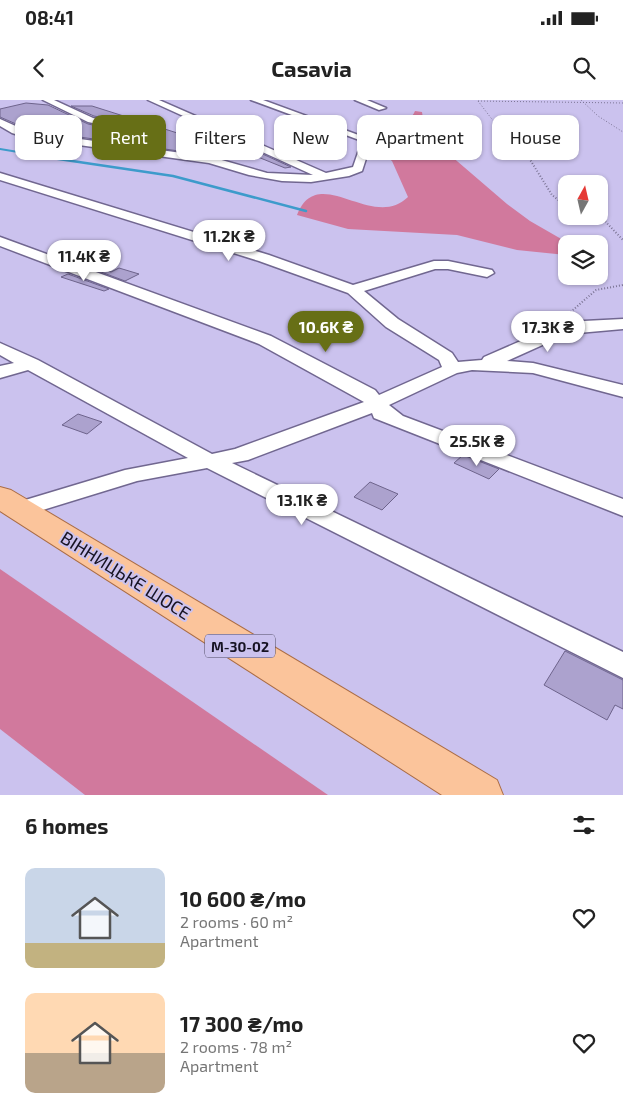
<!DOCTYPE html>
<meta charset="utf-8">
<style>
body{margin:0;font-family:"Exo 2",sans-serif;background:#f6f6f6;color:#222;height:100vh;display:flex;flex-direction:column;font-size:19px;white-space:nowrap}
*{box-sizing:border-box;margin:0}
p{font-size:16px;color:#767676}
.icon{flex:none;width:28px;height:28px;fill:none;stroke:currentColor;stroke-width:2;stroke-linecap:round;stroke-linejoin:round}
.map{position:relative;height:695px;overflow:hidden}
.drawer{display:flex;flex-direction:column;background:#fff;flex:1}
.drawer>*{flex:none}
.guide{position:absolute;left:15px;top:15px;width:594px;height:45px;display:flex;gap:10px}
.needle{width:32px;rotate:8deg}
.buttons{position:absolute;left:558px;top:75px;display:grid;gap:10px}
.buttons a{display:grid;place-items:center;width:50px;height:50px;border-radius:10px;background:#fff;box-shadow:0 1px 4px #0004;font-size:25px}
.price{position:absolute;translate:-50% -42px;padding:0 11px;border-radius:18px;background:#fff;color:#222;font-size:16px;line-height:32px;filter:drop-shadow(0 1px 2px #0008)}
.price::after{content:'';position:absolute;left:50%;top:30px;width:15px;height:11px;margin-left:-8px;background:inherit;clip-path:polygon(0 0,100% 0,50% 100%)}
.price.active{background:#676f16;color:#fff}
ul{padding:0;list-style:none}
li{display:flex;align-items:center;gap:15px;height:125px;padding:0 25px}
li span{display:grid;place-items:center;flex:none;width:140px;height:100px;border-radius:10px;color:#555}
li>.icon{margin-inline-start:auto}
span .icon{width:60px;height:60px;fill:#fffc;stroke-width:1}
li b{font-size:21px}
h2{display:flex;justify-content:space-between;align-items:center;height:60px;padding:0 25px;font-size:21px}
.pill{padding:0 18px;border-radius:10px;background:#fff;box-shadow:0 1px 4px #0004;font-size:18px;line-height:45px}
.pill.active{background:#676f16;color:#fff}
.status{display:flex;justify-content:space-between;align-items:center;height:35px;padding:0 25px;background:#fff;direction:ltr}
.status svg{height:14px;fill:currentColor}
header{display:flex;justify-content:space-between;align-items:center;height:65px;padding:0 25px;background:#fff;font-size:22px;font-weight:700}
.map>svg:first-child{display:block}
.green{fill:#d1799d}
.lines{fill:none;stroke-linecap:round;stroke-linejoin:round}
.stream-far1{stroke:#3d9bcb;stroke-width:2}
.stream{stroke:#3d9bcb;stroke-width:2.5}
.building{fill:#aca2ce;stroke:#6e648c}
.minor-casing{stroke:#716790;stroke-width:3}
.major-casing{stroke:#aa6c45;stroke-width:2}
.path-far1{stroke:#7c7595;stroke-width:1;stroke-dasharray:1 2;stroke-linecap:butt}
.path{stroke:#7c7595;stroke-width:2;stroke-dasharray:1 2;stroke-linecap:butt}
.minor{fill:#fff;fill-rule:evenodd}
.major{fill:#fbc49b;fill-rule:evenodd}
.labels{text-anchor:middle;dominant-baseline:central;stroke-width:4;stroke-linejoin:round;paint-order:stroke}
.shield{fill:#cbc2ee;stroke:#4d4860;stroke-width:1}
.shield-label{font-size:14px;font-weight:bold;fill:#171323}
.near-street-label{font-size:18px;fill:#171323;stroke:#cbc2ee}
</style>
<div class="status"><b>08:41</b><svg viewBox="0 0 49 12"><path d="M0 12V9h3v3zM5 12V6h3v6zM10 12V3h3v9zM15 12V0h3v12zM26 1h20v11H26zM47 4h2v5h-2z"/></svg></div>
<header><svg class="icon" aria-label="back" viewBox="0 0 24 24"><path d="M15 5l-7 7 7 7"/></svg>Casavia<svg class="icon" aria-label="search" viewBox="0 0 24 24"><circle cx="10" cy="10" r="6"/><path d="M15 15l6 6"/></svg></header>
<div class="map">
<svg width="623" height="695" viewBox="0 0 623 695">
<rect width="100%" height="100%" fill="#cbc2ee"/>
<g class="green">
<path d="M415,11L422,12L425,31L436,43L507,104L530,121L570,144H566V155L517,150L457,135L348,129L297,115C318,61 372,132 408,97L392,61L373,47L372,40L368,37C383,34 409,26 415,11Z"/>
<polygon points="0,469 328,695 85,695 0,629"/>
</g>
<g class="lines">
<polyline class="stream-far1" points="0,49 60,59"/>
<polyline class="stream" points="52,58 173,76 306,111"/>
</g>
<g class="building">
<polygon points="26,3 48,5 88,24 141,35 148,30 146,28 94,16 71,6 92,6 212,44 193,53 30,30 0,17 0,9"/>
<polygon points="245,46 291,67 285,68 253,55 234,52 235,47"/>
<polygon points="90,164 111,172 119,168 139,174 125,181 85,166"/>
<polygon points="68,174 109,189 104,191 61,177"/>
<polygon points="78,314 102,322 87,334 62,325"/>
<polygon points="463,355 499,369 489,379 454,363"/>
<polygon points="370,382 398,394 382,410 354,397"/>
<polygon points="565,551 623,580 623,609 615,605 607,620 544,585"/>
</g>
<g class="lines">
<defs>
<g id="minor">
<polygon points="43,0 54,0 93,18 146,30 141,33 88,22"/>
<polygon points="148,0 159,0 326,73 353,67 362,41 251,0 263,0 372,40 362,71 349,76 311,82 282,81 249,75 209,63 28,38 12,33 0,26 0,19 29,32 211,57 267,73 313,75"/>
<polygon points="355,0 367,0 386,8 379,10"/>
<polygon points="0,73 269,155 353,185 434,161 448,161 492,170 494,173 487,177 448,169 435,169 364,191 398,219 452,253 458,262 482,260 484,257 555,226 584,221 623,219 623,229 567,234 507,261 533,263 623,285 623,297 533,273 472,270 457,273 389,305 403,316 623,399 623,416 374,318 372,313 248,360 232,363 623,552 623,578 207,368 137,381 20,417 12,414 8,409 12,404 125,370 188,358 28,270 0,278 0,266 14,263 0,255 0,243 38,260 212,354 235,349 364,302 259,244 0,146 0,137 271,236 375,290 379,295 442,267 439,260 386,227 348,193 259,161 0,80"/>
</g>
<polygon id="major" points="0,387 11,390 497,680 503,695 442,695 0,411"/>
</defs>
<use href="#minor" class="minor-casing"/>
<use href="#major" class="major-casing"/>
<g class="path-far1">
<polyline points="581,0 598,16 623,32"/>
<polyline points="478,1 623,3"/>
<polyline points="478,1 491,18 530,59"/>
</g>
<g class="path">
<polyline points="529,58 552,95 566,106"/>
<polyline points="595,116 602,118 623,140"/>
<polyline points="566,216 596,190 623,185"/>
</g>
<use href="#minor" class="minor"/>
<use href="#major" class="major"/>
</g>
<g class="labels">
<rect class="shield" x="205" y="534.5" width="70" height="23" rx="4"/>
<g class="shield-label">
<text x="240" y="546">М-30-02</text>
</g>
<g class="near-street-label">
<text transform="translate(126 475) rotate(32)">ВІННИЦЬКЕ ШОСЕ</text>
</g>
</g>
</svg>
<div class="buttons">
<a><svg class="needle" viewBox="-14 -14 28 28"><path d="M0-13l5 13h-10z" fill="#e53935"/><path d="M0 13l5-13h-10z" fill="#767676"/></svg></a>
<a><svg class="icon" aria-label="layers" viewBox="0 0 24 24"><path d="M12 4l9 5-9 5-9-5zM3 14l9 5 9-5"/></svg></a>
</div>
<b class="price" style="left:229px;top:162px">11.2K ₴</b>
<b class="price" style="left:84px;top:182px">11.4K ₴</b>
<b class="price active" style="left:326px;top:253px">10.6K ₴</b>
<b class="price" style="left:548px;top:253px">17.3K ₴</b>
<b class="price" style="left:477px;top:367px">25.5K ₴</b>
<b class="price" style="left:302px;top:426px">13.1K ₴</b>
<div class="guide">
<a class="pill">Buy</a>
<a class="pill active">Rent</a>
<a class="pill">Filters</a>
<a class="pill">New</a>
<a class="pill">Apartment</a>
<a class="pill">House</a>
</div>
</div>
<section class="drawer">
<h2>6 homes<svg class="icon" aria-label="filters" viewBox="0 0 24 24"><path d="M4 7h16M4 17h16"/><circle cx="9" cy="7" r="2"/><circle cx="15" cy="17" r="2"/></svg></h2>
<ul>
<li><span style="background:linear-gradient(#c9d6e8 75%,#c2b280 0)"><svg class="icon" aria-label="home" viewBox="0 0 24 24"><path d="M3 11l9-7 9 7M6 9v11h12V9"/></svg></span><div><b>10 600 ₴/mo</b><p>2 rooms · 60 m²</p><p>Apartment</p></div><svg class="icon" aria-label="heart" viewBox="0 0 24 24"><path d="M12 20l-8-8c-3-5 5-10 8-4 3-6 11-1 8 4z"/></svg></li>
<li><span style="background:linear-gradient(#ffd9b3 60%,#b9a48a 0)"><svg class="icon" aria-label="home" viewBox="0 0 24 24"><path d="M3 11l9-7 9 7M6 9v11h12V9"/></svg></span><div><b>17 300 ₴/mo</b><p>2 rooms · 78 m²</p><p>Apartment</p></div><svg class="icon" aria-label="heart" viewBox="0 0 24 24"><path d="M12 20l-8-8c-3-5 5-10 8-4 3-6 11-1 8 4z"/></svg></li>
</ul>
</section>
